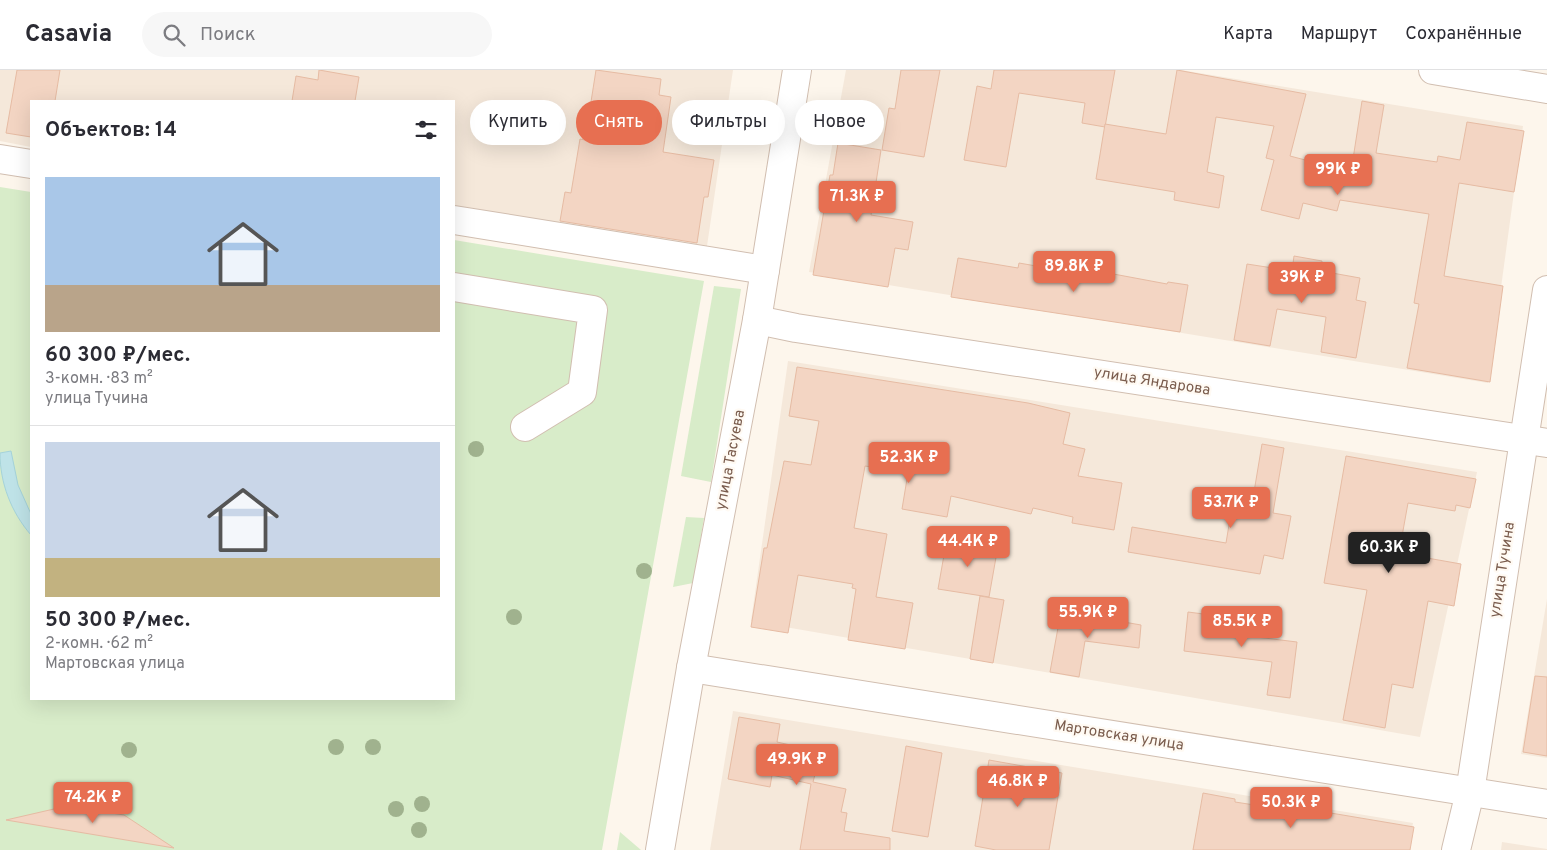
<!DOCTYPE html>
<html lang="ru">
<meta charset="utf-8">
<style>
body{margin:0;font-family:Overpass,sans-serif;background:#f7f7f7;color:#2b2b33;height:100vh;display:flex;flex-direction:column;font-size:19px;white-space:nowrap}
*{box-sizing:border-box;margin:0}
p{font-size:16px;color:#7c7c81}
.icon{flex:none;width:28px;height:28px;fill:none;stroke:currentColor;stroke-width:2;stroke-linecap:round;stroke-linejoin:round}
.map{position:relative;flex:1;overflow:hidden}
.details{position:absolute;left:30px;top:30px;width:425px;height:600px;display:flex;flex-direction:column;background:#fff;border-radius:0px;box-shadow:0 5px 20px #0002}
.details>*{flex:none}
.guide{position:absolute;left:470px;top:30px;width:475px;height:45px;display:flex;gap:10px}
.price{position:absolute;translate:-50% -42px;padding:0 11px;border-radius:5px;background:#e76f51;color:#fff;font-size:16px;line-height:32px;filter:drop-shadow(0 1px 2px #0008)}
.price::after{content:'';position:absolute;left:50%;top:30px;width:15px;height:11px;margin-left:-8px;background:inherit;clip-path:polygon(0 0,100% 0,50% 100%)}
.price.selected{background:#222;color:#fff}
ul{padding:0;list-style:none}
li{display:grid;align-content:center;gap:10px;height:265px;padding:0 15px}
li+li{border-top:1px solid #e1e1e2}
li span{display:grid;place-items:center;height:155px;border-radius:0px;color:#555}
li>.icon{margin-inline-start:auto}
span .icon{width:90px;height:90px;fill:#fffc;stroke-width:1}
li b{font-size:21px}
h2{display:flex;justify-content:space-between;align-items:center;height:60px;padding:0 15px;font-size:21px}
.tag{padding:0 18px;border-radius:22px;background:#fff;box-shadow:0 5px 20px #0002;font-size:18px;line-height:45px}
.tag.selected{background:#e76f51;color:#fff}
header{display:flex;align-items:center;gap:30px;box-sizing:border-box;height:70px;padding:0 25px;background:#fff;border-bottom:1px solid #e1e1e2}
header strong{font-size:24px}
nav{display:flex;gap:28px;margin-inline-start:auto;font-size:18px}
.search{width:350px;height:45px;background:#f7f7f7;display:flex;align-items:center;gap:12px;box-sizing:border-box;padding:0 18px;border-radius:28px;color:#7c7c81;font-size:19px}
.map>svg:first-child{display:block}
.residential{fill:#f5e8da}
.green{fill:#d8ecc9}
.water{fill:#bfe3e8;stroke:#a5d3da}
.building{fill:#f3d5c3;stroke:#e6bba3}
.lines{fill:none;stroke-linecap:round;stroke-linejoin:round}
.minor-casing{stroke:#d1beb0;stroke-width:30}
.minor{stroke:#fff;stroke-width:28}
.tree{fill:#a0b28e}
.labels{text-anchor:middle;dominant-baseline:central;stroke-width:4.5;stroke-linejoin:round;paint-order:stroke}
.street-label{font-size:15px;fill:#7a5c4d;stroke:#fffaf3}
</style>
<header>
<strong>Casavia</strong>
<div class="search"><svg class="icon" aria-label="search" viewBox="0 0 24 24"><circle cx="10" cy="10" r="6"/><path d="M15 15l6 6"/></svg>Поиск</div>
<nav><a>Карта</a><a>Маршрут</a><a>Сохранённые</a></nav>
</header>
<div class="map">
<svg width="1547" height="780" viewBox="0 0 1547 780">
<rect width="100%" height="100%" fill="#fdf6ec"/>
<g class="residential">
<polygon points="0,0 733,0 707,176 454,136 454,31 31,31 31,77 0,71"/>
<polygon points="846,0 1181,0 1523,56 1488,313 809,202"/>
<polygon points="788,291 1477,402 1420,667 751,551"/>
<polygon points="1547,529 1547,688 1521,684"/>
<polygon points="733,641 1413,753 1408,780 710,780"/>
<polygon points="1502,772 1547,779 1547,780 1501,780"/>
</g>
<g class="green">
<polygon points="0,117 31,122 31,629 454,629 454,170 704,211 602,780 0,780"/>
<polygon points="714,216 741,219 711,412 681,406"/>
<polygon points="686,447 704,448 693,513 673,517"/>
<polygon points="620,762 641,780 617,780"/>
</g>
<path class="water" d="M11,381L18,415L31,444V465C11,442 0,413 0,383Z"/>
<g class="building">
<polygon points="17,0 60,0 55,31 31,31 31,67 6,63"/>
<polygon points="319,0 359,7 355,31 292,31 296,6 318,10"/>
<polygon points="596,0 661,9 659,25 671,27 663,82 714,90 708,127 704,127 697,173 560,151 565,122 571,123 580,69 585,70"/>
<polygon points="901,0 940,0 924,87 882,80 889,38 895,39"/>
<polygon points="994,0 1115,0 1105,57 1082,53 1085,33 1019,23 1006,97 964,90 977,16 991,19"/>
<polygon points="1177,0 1306,24 1290,86 1351,102 1362,31 1384,35 1376,83 1437,92 1438,86 1460,90 1467,52 1524,61 1514,122 1459,113 1444,206 1503,216 1490,312 1407,298 1419,234 1414,233 1429,144 1340,130 1337,141 1303,133 1299,149 1261,140 1274,90 1266,88 1274,56 1216,47 1207,102 1224,106 1219,138 1174,130 1175,122 1096,109 1105,54 1166,64"/>
<polygon points="838,73 881,80 871,145 913,152 908,180 895,178 888,217 813,205 830,105 833,105"/>
<polygon points="1294,186 1322,191 1321,201 1360,208 1356,230 1366,232 1356,288 1321,282 1326,247 1277,239 1270,276 1234,270 1247,194 1292,201"/>
<polygon points="958,188 1018,198 1019,193 1059,200 1060,194 1167,214 1168,212 1188,215 1180,262 951,227"/>
<polygon points="797,297 1028,333 1070,343 1063,374 1085,379 1078,406 1122,413 1114,460 1072,453 1073,447 1033,438 1031,444 951,426 947,447 902,439 908,403 865,396 854,458 887,464 876,527 913,533 905,579 848,570 856,519 852,518 853,514 798,505 788,563 751,557 764,478 767,478 784,391 811,395 819,351 789,346"/>
<polygon points="1262,374 1284,378 1273,443 1291,446 1283,489 1264,485 1260,504 1128,482 1132,457 1226,473 1232,437 1251,440"/>
<polygon points="1346,386 1476,409 1470,438 1456,435 1455,441 1408,433 1399,483 1461,494 1454,536 1428,531 1413,618 1392,614 1385,658 1343,650 1367,520 1324,513"/>
<polygon points="947,468 998,476 989,527 938,519"/>
<polygon points="980,526 1004,530 993,593 970,589"/>
<polygon points="1061,541 1141,555 1139,578 1085,571 1079,607 1050,602"/>
<polygon points="1188,542 1242,549 1240,565 1297,572 1290,628 1267,625 1272,592 1184,581"/>
<polygon points="1535,606 1547,607 1547,686 1523,682"/>
<polygon points="739,647 780,654 777,672 821,682 813,712 846,719 841,742 847,743 844,761 890,768 890,780 800,780 811,714 772,705 770,717 728,709"/>
<polygon points="906,676 942,683 928,767 892,761"/>
<polygon points="989,690 1062,703 1049,780 996,780 975,776"/>
<polygon points="1203,723 1235,729 1235,732 1300,742 1301,738 1414,757 1410,780 1193,780"/>
<polygon points="67,736 124,745 174,778 6,750"/>
</g>
<g class="lines">
<defs>
<g id="minor">
<polyline points="1433,0 1547,19"/>
<polyline points="0,89 31,94"/>
<polyline points="454,150 765,200"/>
<polyline points="454,217 593,240 582,322 525,357"/>
<polyline points="757,250 796,258 1547,373"/>
<polyline points="691,598 1547,734"/>
<polyline points="660,780 691,598 757,250 797,0"/>
<polyline points="1456,780 1470,722 1547,220"/>
</g>
</defs>
<use href="#minor" class="minor-casing"/>
<use href="#minor" class="minor"/>
</g>
<g class="tree">
<circle cx="476" cy="379" r="8"/>
<circle cx="644" cy="501" r="8"/>
<circle cx="514" cy="547" r="8"/>
<circle cx="336" cy="677" r="8"/>
<circle cx="373" cy="677" r="8"/>
<circle cx="129" cy="680" r="8"/>
<circle cx="422" cy="734" r="8"/>
<circle cx="396" cy="739" r="8"/>
<circle cx="419" cy="760" r="8"/>
</g>
<g class="labels">
<g class="street-label">
<text transform="translate(1152 312) rotate(9)">улица Яндарова</text>
<text transform="translate(731 390) rotate(-79)">улица Тасуева</text>
<text transform="translate(1503 500) rotate(-81)">улица Тучина</text>
<text transform="translate(1119 666) rotate(9)">Мартовская улица</text>
</g>
</g>
</svg>
<b class="price" style="left:1338px;top:126px">99K ₽</b>
<b class="price" style="left:857px;top:153px">71.3K ₽</b>
<b class="price" style="left:1074px;top:223px">89.8K ₽</b>
<b class="price" style="left:1302px;top:234px">39K ₽</b>
<b class="price" style="left:909px;top:414px">52.3K ₽</b>
<b class="price" style="left:1231px;top:459px">53.7K ₽</b>
<b class="price" style="left:968px;top:498px">44.4K ₽</b>
<b class="price selected" style="left:1389px;top:504px">60.3K ₽</b>
<b class="price" style="left:1088px;top:569px">55.9K ₽</b>
<b class="price" style="left:1242px;top:578px">85.5K ₽</b>
<b class="price" style="left:797px;top:716px">49.9K ₽</b>
<b class="price" style="left:1018px;top:738px">46.8K ₽</b>
<b class="price" style="left:93px;top:754px">74.2K ₽</b>
<b class="price" style="left:1291px;top:759px">50.3K ₽</b>
<div class="guide">
<a class="tag">Купить</a>
<a class="tag selected">Снять</a>
<a class="tag">Фильтры</a>
<a class="tag">Новое</a>
</div>
<section class="details">
<h2>Объектов: 14<svg class="icon" aria-label="filters" viewBox="0 0 24 24"><path d="M4 7h16M4 17h16"/><circle cx="9" cy="7" r="2"/><circle cx="15" cy="17" r="2"/></svg></h2>
<ul>
<li><span style="background:linear-gradient(#a9c7e8 70%,#b9a48a 0)"><svg class="icon" aria-label="home" viewBox="0 0 24 24"><path d="M3 11l9-7 9 7M6 9v11h12V9"/></svg></span><div><b>60 300 ₽/мес.</b><p>3-комн. · 83 m²</p><p>улица Тучина</p></div></li>
<li><span style="background:linear-gradient(#c9d6e8 75%,#c2b280 0)"><svg class="icon" aria-label="home" viewBox="0 0 24 24"><path d="M3 11l9-7 9 7M6 9v11h12V9"/></svg></span><div><b>50 300 ₽/мес.</b><p>2-комн. · 62 m²</p><p>Мартовская улица</p></div></li>
</ul>
</section>
</div>
